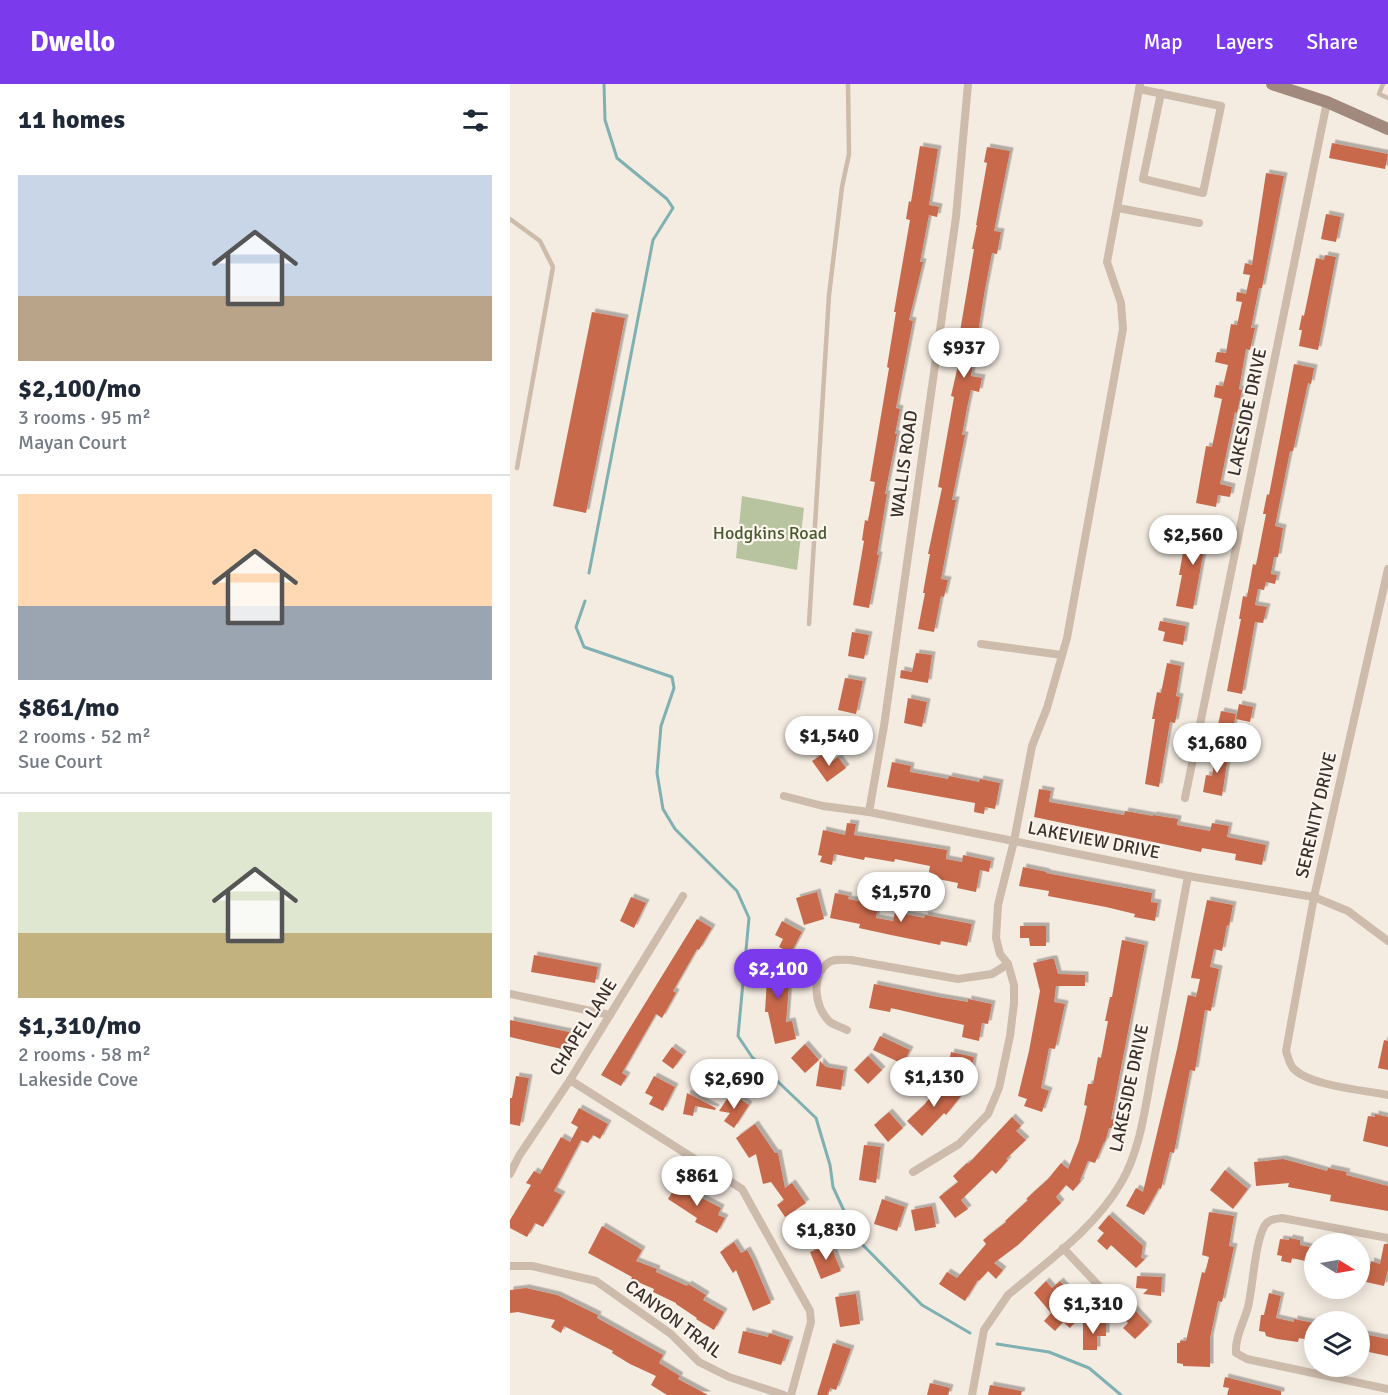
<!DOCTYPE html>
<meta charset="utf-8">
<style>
body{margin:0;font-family:Signika,sans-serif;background:#f6f6f7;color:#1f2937;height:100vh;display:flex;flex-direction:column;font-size:22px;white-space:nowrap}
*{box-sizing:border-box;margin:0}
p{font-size:20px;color:#747a83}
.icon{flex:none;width:33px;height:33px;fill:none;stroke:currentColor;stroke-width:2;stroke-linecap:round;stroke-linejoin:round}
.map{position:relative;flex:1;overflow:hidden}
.sheet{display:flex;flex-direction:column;background:#fff;width:510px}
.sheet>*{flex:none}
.needle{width:39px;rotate:101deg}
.tools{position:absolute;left:794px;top:1149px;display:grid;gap:12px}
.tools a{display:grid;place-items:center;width:66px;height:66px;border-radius:50%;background:#fff;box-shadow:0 3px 15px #0003;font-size:30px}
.price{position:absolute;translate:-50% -51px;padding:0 14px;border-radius:21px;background:#fff;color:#222;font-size:20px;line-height:39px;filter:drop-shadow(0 2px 3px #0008)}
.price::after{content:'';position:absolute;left:50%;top:36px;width:18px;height:14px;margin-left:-9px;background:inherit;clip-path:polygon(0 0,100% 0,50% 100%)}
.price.current{background:#7c3aed;color:#fff}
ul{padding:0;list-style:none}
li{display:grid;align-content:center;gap:12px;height:318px;padding:0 18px}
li+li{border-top:2px solid #e0e1e3}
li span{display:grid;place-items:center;height:186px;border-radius:0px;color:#555}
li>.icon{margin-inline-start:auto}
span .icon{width:108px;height:108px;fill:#fffc;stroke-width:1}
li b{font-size:26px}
h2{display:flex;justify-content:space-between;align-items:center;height:72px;padding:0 18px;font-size:26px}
header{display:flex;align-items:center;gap:36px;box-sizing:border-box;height:84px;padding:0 30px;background:#7c3aed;color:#fff}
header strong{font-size:28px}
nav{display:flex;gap:33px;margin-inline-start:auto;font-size:21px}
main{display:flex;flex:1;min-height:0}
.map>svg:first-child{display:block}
.green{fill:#b8c4a0}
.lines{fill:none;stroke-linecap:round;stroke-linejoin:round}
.stream{stroke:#7fb0b2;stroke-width:3}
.building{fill:#c8694b;filter:url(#shadow)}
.lane{stroke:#cdbbac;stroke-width:4.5}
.street{stroke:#cdbbac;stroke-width:8}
.secondary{stroke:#a18a7d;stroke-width:12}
.labels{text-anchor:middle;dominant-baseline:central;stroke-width:4.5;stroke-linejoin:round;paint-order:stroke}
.street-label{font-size:18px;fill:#3b302b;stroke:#fbf5ee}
.park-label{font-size:18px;fill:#4a5a2e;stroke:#fbf5ee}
</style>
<header>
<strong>Dwello</strong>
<nav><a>Map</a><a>Layers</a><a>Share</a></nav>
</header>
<main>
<section class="sheet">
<h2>11 homes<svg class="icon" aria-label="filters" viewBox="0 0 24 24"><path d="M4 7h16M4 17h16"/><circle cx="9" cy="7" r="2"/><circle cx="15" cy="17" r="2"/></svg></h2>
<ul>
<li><span style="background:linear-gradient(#c9d6e8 65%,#b9a48a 0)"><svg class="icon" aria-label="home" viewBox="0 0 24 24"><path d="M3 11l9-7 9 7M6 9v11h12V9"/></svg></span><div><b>$2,100/mo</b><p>3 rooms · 95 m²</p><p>Mayan Court</p></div></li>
<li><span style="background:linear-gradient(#ffd9b3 60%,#9aa5b1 0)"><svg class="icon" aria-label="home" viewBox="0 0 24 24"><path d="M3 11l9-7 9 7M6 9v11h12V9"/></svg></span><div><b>$861/mo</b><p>2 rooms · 52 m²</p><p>Sue Court</p></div></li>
<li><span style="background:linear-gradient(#dfe7d0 65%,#c2b280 0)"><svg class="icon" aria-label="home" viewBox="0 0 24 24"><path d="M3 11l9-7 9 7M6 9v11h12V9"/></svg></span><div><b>$1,310/mo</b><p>2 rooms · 58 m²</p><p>Lakeside Cove</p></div></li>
</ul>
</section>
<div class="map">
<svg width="878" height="1311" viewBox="0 0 878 1311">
<defs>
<filter id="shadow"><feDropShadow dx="3.5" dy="-3.5" stdDeviation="0" flood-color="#0004"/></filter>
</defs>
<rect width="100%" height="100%" fill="#f4ebe1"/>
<polygon class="green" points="232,412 294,424 287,486 226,474"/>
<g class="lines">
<g class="stream">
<polyline points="79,489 143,156 163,124 157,115 107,74 95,36 94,0"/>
<polyline points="75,517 66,543 74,563 162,593 164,604 151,642 147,689 153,725 165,745 227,807 239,834 228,952 242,973 306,1034 320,1081 323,1103 347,1155 412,1221 460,1249"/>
<polyline points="487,1260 539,1268 579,1284 611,1311"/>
</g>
</g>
<g class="building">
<polygon points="822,59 878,70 875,85 819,74"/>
<polygon points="410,62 428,65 419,121 429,123 427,133 419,131 410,178 413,178 399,236 403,237 386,324 390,325 385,350 387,350 375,410 377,410 367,471 369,471 359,524 343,521 354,457 352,456 355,436 358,437 365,398 360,397 379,284 377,283 386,228 384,228 400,136 396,135 399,117 401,118"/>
<polygon points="477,63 500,67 484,147 491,148 487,170 482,169 475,205 461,292 472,294 469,308 461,306 457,324 452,351 455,351 442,416 446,416 431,495 438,496 434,513 431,512 424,548 408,545 415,509 413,509 420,470 418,470 432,404 428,403 444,313 441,312 449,277 445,277 464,165 462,165 467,141 466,141 477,79 474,78"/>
<polygon points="756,89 774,92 752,204 749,204 741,244 745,244 740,266 736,265 729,305 732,306 727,329 725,328 710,400 722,403 720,413 708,411 706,423 686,419 696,362 702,363 712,315 704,313 706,301 713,302 718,281 705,278 707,268 716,269 721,240 727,241 732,218 726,217 727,208 736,210 740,191 733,190 735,179 742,181"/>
<polygon points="816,130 831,133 826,158 811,155"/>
<polygon points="815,171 826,173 808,266 789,262 792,246 789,246 792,231 794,232 806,174 814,176"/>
<polygon points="82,228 115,234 76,429 43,422"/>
<polygon points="784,280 804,284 801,300 798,299 783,367 780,367 765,442 773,444 768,473 764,473 761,490 767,491 765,500 756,498 754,506 748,505 745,521 757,523 753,539 745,538 732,610 717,607 731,535 729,535 733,512 737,513 743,480 746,481 756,430 753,430 757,410 759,411"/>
<polygon points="687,436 702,439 699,456 696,455 683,525 666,522 672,491 669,491 674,463 682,464"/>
<polygon points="650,537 676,542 673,561 653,557 655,548 648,546"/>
<polygon points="342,548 359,551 354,575 338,572"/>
<polygon points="406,569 422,571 418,599 390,594 391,586 402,588"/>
<polygon points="657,579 671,582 666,612 670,613 665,639 660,638 649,703 635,700 645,635 642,635 647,608 651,609"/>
<polygon points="335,594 353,597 346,630 328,626"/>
<polygon points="398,614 417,618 412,643 394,639"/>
<polygon points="729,620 743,623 740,638 726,635"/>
<polygon points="711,627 726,630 722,648 707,645"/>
<polygon points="707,663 719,666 712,712 693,708 696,691 702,692"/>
<polygon points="313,670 320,679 328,673 336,684 317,698 302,677"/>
<polygon points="382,678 401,682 400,688 438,695 439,692 469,698 470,695 490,699 485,725 475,723 474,730 464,728 465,719 377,703"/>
<polygon points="529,705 541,707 539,718 614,731 615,727 643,732 643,731 668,735 667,741 700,747 702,739 719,742 717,753 756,761 752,781 725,776 726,770 692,764 691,768 524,733"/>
<polygon points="337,739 346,740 344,751 437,766 436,775 452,778 453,771 481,777 479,788 470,786 466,808 447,804 448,799 418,793 420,782 385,775 384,778 355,773 354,776 324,770 322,781 310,778 312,772 308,771 313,746 335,751"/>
<polygon points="513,783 537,788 536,789 642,809 641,818 648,819 645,837 624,833 625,830 596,823 538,812 539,807 509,802"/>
<polygon points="307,808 314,835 294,841 286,814"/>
<polygon points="325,809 339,812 338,815 368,821 366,834 383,837 385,828 414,834 415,831 462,840 457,862 431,857 430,861 381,851 349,844 350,840 320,834"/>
<polygon points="121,813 136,819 124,844 110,837"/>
<polygon points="697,816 723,821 719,842 717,841 712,867 704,865 700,883 709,885 701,927 695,926 685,987 680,986 664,1069 660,1068 651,1105 649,1104 634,1131 616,1122 626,1104 633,1108 667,965 678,911 686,913 690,895 681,894"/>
<polygon points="187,835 202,844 189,866 187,865 163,907 166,909 152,934 146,930 127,963 112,989 117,992 111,1002 91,991"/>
<polygon points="272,837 292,848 281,869 269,863 273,855 265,851"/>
<polygon points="510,842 536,842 536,862 520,862 519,854 510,854"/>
<polygon points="612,856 635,861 601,1035 610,1037 609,1046 599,1044 595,1058 594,1058 585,1079 578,1077 570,1096 571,1097 563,1107 556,1101 546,1113 551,1119 508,1161 484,1179 493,1186 486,1195 478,1187 469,1197 468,1196 455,1217 429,1200 437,1188 447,1194 476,1160 473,1156 496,1138 495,1137 518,1116 516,1115 538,1095 551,1079 558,1085 569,1057 577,1022 574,1021 578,1000 583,1000 588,973 591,974 598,937 595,937 600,913 602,913"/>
<polygon points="24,871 88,883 85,899 21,888"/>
<polygon points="253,875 273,879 272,887 280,889 276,938 282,937 286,955 265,960 258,928 255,928 257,894 250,893"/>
<polygon points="540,875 544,875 548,890 575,891 575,902 546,902 544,918 555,920 545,965 539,964 531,1004 539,1007 532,1028 514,1022 517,1015 508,1012 519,967 530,907 523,879"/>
<polygon points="364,900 428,913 458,918 458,915 482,920 478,940 472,939 469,957 452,953 454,941 381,924 380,928 359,924"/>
<polygon points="0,936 59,948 56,966 0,953"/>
<polygon points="370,952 400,966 393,980 363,966"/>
<polygon points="874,956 878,957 878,986 868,984"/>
<polygon points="295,960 309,976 295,989 281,974"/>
<polygon points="162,963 173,971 163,985 152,977"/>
<polygon points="441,968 464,973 460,995 436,991"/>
<polygon points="358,972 372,986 358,1000 344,986"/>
<polygon points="310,977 316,983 334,986 331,1006 306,1002"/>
<polygon points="6,992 19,994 10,1042 0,1040 0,1014 2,1014"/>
<polygon points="144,992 165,1003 153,1027 139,1020 143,1013 135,1009"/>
<polygon points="433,997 451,1012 436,1031 434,1029 412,1052 397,1037 414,1021"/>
<polygon points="177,1009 206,1024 205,1026 185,1022 183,1032 173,1030"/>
<polygon points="221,1009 239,1021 224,1044 214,1037 220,1029 209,1027"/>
<polygon points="69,1024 98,1040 90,1055 83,1051 78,1059 71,1056 44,1107 52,1111 33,1143 25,1139 17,1153 0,1144 0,1136 21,1101 16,1099 24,1087 30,1090 51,1053 60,1058 68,1043 61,1039"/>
<polygon points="379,1028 393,1044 378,1058 364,1041"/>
<polygon points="865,1030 878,1033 878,1063 853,1057 858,1032 865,1033"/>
<polygon points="502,1033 511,1042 506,1047 516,1056 496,1075 498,1076 486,1090 482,1086 451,1116 458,1125 445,1134 429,1113 448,1098 443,1092 457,1079 458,1080"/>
<polygon points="245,1040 265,1069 268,1069 275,1104 282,1099 296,1119 275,1133 267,1121 274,1116 261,1098 253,1100 246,1070 239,1074 226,1054"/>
<polygon points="354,1061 371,1063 366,1099 349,1096"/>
<polygon points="773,1075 817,1087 818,1084 837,1088 836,1091 878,1102 878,1127 820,1117 821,1111 778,1103 779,1099 746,1102 744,1078"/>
<polygon points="715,1086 738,1105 723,1125 700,1106"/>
<polygon points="169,1097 189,1110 188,1112 211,1124 208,1131 215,1134 207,1149 185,1138 187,1134 158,1115"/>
<polygon points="372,1115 395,1123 387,1147 364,1140"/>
<polygon points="422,1122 426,1143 405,1147 401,1126"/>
<polygon points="699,1128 724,1132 719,1162 724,1163 712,1218 708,1217 700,1254 700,1283 673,1282 673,1280 667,1279 667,1259 670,1259 670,1257 676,1257 692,1188 695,1189 699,1173 692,1171"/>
<polygon points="599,1131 633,1162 631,1174 635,1175 626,1184 601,1161 597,1166 587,1157 594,1149 588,1144"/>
<polygon points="92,1142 132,1166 126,1177 147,1185 146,1188 177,1202 178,1200 196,1211 193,1216 214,1228 204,1246 186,1235 187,1234 166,1220 166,1219 143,1208 144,1205 121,1195 122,1193 78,1169"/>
<polygon points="779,1154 790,1156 790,1161 804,1164 804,1179 782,1174 781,1179 771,1177 772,1172 767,1171 770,1155 779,1156"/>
<polygon points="224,1158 231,1169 237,1166 242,1175 261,1219 243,1227 226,1186 223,1189 210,1168"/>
<polygon points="320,1160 331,1187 311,1195 300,1168"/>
<polygon points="874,1160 878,1160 878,1185 874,1202 856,1198 861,1177 870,1180"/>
<polygon points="627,1192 652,1193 651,1212 633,1210 638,1205 626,1204"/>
<polygon points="536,1197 542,1204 550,1197 557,1205 547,1214 569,1234 560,1244 553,1238 545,1247 534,1237 541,1229 524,1209"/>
<polygon points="16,1204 47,1211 88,1231 87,1234 153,1271 149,1279 170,1292 168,1295 198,1311 157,1311 141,1301 146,1292 120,1280 102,1269 103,1267 54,1242 51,1249 41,1243 45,1236 8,1228 0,1229 0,1206"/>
<polygon points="759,1209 771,1212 766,1234 784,1238 784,1235 804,1239 804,1257 789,1254 788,1258 767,1255 756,1252 755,1248 749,1247 751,1231 754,1231"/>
<polygon points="346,1210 350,1240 330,1243 325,1213"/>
<polygon points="621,1222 639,1241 625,1255 613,1244 618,1239 612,1232"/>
<polygon points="573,1239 596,1239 596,1252 587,1252 587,1266 573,1266"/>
<polygon points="233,1247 258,1253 259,1249 280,1256 271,1281 228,1269"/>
<polygon points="849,1249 878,1255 878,1272 849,1266"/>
<polygon points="323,1259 341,1265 326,1306 320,1304 318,1311 307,1311"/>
<polygon points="715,1293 771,1307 771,1311 717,1311 719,1304 713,1303"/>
<polygon points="420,1299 440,1304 438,1311 417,1311"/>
<polygon points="480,1301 512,1307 511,1311 478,1311"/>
</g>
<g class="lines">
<g class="lane">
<polyline points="873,0 869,10 878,14"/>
<polyline points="0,135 30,157 43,183 7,384"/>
<polyline points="299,540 319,211 332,103 339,70 338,0"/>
</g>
<g class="street">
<polyline points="629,5 711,22 693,109 633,95 651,9"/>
<polyline points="608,124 689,139"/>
<path d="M878,485L804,813L776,967C778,973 779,979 783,984C799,1002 854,1006 878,1011"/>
<polyline points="471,560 552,571"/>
<polyline points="274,712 313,722 359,728 678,792 804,813 838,827 878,857"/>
<polyline points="675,714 817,18"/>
<polyline points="359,728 374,642 446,133 458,0"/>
<polyline points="0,910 100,931"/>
<path d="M337,946C331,943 324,941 320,938C305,924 300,892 318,879C324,874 335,876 341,876L448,895L482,890L498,880"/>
<polyline points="60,996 232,1105 300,1227 301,1238 281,1311"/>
<polyline points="403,1088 449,1060 478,1030 489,1004 500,952 504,919 504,901 498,880 490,870 486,854 488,821 504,757 522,662 537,624 557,554 613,245 611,219 597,178 630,0"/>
<polyline points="0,1090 9,1072 60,996 173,812"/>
<path d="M878,1154L772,1134C766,1135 759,1135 755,1141C745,1157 743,1202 738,1223C734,1238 725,1253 726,1269L737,1275L878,1305"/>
<polyline points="553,1164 589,1202"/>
<polyline points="0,1182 22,1182 86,1197 161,1250 189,1278 219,1293 274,1311"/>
<path d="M462,1311L474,1246L498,1211C538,1177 584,1145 611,1099C632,1063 636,1016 644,976C655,915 667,853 678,792"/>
</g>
<polyline class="secondary" points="762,0 817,18 878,45"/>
</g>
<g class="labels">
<g class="street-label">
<text transform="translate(737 328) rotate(-78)">LAKESIDE DRIVE</text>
<text transform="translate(394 380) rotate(-82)">WALLIS ROAD</text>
<text transform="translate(806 731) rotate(-77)">SERENITY DRIVE</text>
<text transform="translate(584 756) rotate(11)">LAKEVIEW DRIVE</text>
<text transform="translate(73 943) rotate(-58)">CHAPEL LANE</text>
<text transform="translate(619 1004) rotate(-78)">LAKESIDE DRIVE</text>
<text transform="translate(164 1235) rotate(37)">CANYON TRAIL</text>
</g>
<g class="park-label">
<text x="260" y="449">Hodgkins Road</text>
</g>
</g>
</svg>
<div class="tools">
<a><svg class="needle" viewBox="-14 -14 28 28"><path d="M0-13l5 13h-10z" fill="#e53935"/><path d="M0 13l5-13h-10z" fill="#747a83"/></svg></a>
<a><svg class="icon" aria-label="layers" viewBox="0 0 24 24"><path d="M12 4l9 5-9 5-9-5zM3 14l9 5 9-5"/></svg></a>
</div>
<b class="price" style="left:454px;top:295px">$937</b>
<b class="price" style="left:683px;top:482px">$2,560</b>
<b class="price" style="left:319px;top:683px">$1,540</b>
<b class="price" style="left:707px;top:690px">$1,680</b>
<b class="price" style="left:391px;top:839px">$1,570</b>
<b class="price current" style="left:268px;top:916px">$2,100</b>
<b class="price" style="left:424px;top:1024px">$1,130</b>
<b class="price" style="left:224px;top:1026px">$2,690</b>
<b class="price" style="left:187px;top:1123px">$861</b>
<b class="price" style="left:316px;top:1177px">$1,830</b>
<b class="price" style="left:583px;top:1251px">$1,310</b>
</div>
</main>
